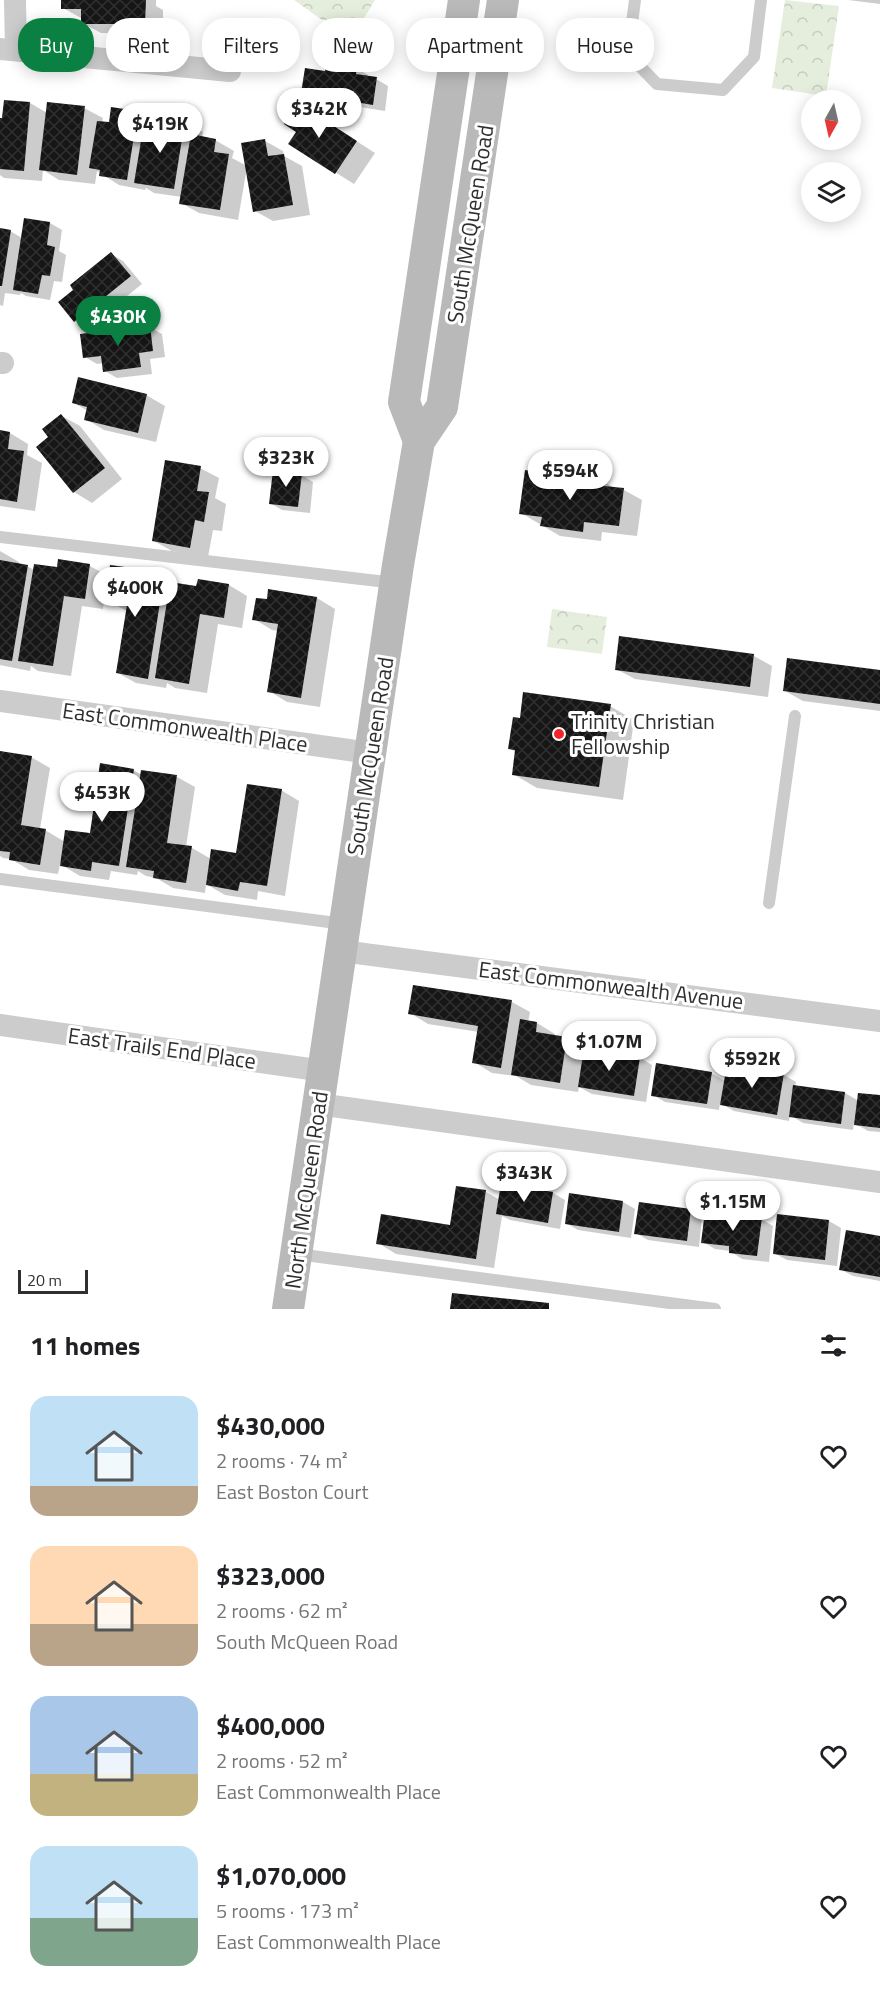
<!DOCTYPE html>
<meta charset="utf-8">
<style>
body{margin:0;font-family:"Titillium Web",sans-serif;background:#f6f6f6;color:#202124;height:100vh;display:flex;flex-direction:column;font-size:22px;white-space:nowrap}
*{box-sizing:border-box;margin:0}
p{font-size:20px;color:#757577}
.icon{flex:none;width:33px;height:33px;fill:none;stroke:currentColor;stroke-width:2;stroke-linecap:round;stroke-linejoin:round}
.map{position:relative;height:1309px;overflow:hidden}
.details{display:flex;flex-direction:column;background:#fff;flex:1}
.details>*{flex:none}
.hud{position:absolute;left:18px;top:18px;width:844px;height:54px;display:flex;gap:12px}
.needle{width:39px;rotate:188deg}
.controls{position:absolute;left:801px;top:90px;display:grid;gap:12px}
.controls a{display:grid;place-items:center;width:60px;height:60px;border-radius:50%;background:#fff;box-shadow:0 3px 15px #0003;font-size:30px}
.scale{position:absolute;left:18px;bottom:15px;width:70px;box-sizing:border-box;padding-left:6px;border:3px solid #2f2f2f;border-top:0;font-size:16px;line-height:21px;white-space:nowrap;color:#2f2f2f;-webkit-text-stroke:4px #fff;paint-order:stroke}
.price{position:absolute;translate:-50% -51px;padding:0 14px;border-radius:21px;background:#fff;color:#222;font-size:20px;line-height:39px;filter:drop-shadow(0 2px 3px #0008)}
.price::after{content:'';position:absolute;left:50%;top:36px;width:18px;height:14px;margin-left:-9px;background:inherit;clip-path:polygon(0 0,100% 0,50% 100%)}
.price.active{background:#0b8043;color:#fff}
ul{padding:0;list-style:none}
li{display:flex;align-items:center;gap:18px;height:150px;padding:0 30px}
li span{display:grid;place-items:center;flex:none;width:168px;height:120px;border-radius:18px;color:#555}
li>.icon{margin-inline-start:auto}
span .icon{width:72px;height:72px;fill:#fffc;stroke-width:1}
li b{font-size:26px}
h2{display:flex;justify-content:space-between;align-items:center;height:72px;padding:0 30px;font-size:26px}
.chip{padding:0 21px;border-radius:24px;background:#fff;box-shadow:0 3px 15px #0003;font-size:21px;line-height:54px}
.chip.active{background:#0b8043;color:#fff}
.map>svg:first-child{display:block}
.park{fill:url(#park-crowns)}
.shadow{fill:#0003}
.building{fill:url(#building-cross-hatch)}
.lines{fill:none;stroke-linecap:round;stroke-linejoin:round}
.lane{stroke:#ccc;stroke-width:12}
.street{stroke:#ccc;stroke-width:22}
.secondary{stroke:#b9b9b9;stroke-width:32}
.poi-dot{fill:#f3252a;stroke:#fff;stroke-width:2}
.labels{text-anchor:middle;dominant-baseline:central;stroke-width:6;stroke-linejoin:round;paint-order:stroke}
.street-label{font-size:22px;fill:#2f2f2f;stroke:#fff}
.poi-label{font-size:22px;fill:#2f2f2f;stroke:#fff;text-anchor:start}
</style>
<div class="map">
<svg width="880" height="1309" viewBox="0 0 880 1309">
<defs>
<pattern id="park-crowns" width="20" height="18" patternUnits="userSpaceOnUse" patternTransform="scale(1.5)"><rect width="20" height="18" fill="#e5eedc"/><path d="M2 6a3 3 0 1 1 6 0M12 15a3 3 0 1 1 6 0" fill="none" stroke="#c5ccbd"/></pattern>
<pattern id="building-cross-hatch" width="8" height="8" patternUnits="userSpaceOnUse" patternTransform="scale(1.5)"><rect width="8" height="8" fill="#161616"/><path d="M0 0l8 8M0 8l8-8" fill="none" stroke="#303030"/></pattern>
</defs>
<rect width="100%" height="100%" fill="#fff"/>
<g class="park">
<polygon points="294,0 375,0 364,18 322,20"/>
<polygon points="785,0 839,6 826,96 772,88"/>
<polygon points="552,609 607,617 602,654 547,647"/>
</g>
<g class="shadow">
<polygon points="63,0 156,0 156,6 163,10 163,34 101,33 82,23 81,18 63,8"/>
<polygon points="848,0 880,0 880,4"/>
<polygon points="356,68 368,75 368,77 376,79 388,86 385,111 315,100 303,93 326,73"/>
<polygon points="30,103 47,113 84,108 103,118 102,123 110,124 137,113 156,123 154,135 185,122 203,132 202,138 215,140 234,151 232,158 247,166 265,141 283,151 284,156 302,166 310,215 273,221 255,211 247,167 238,220 199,213 181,203 182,197 154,193 146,188 145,190 119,185 97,171 95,184 59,180 43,170 42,181 4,178 0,175 0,119"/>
<polygon points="316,115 375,153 354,184 290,144"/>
<polygon points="25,220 50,223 62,230 59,251 66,255 62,282 54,281 50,300 26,296 21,293 20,295 5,293 3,306 0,305 0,230 10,231 22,238"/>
<polygon points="111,254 123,261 142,284 87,328 75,321 75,290"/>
<polygon points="149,327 162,334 165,357 150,359 152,374 117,378 105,371 103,363 97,364 85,357"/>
<polygon points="146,395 165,406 156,442 104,430 86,419 88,411 74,403"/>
<polygon points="62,416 80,426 122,479 92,503 74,492 50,437"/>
<polygon points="0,432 10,433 28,444 27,455 42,463 35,511 0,506"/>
<polygon points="200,468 219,478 215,498 226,504 222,531 213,530 208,557 172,551 154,541"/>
<polygon points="301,475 313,482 310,513 282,510 270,503"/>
<polygon points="604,482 616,489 624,490 642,500 637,536 602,532 601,541 560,536 521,513"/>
<polygon points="0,551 19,562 19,565 27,566 34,570 59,569 60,561 90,566 110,577 139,571 157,581 157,583 171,589 197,588 199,580 229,585 247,596 242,628 218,624 207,693 175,688 167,683 166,688 136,683 118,673 127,611 104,599 103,609 82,606 71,676 38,671 31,666 30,671 0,665"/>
<polygon points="269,591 317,598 335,609 320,707 287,702 269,691 278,631 272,630 254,619 268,601"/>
<polygon points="754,656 772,666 768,697 635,679 616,669"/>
<polygon points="880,672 880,711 803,701 785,691"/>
<polygon points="610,706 634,720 623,800 537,788 513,774 516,752 510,749 521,720"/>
<polygon points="0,753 31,757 50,768 40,829 45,830 65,842 91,835 133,770 142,775 177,777 195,787 186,847 192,848 211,859 237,855 281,790 299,801 285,896 258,891 257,900 225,895 206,884 205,893 173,888 156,878 146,876 138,871 137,875 111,871 109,880 80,876 60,864 58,874 29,870 11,859 3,858 0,856"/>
<polygon points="414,986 512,1002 530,1012 528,1022 537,1023 555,1034 555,1036 567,1038 585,1049 640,1058 652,1065 646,1102 592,1094 579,1087 578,1092 531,1085 516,1076 492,1073 474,1062 479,1032 428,1024 410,1013"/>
<polygon points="711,1073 725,1081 784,1075 796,1082 795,1086 845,1093 859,1101 880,1097 880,1093 880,1132 868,1131 854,1123 853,1130 803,1123 790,1115 789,1121 734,1111 720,1103 719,1110 665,1102 653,1095"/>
<polygon points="486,1192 500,1200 553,1193 565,1200 560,1229 510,1220 502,1216 494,1268 396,1254 378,1243 452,1226"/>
<polygon points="623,1202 635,1209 631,1238 578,1230 566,1223"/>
<polygon points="690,1210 702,1217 699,1247 648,1240 636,1233"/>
<polygon points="778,1216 829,1221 841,1228 837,1266 787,1260 774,1253"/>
<polygon points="761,1219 773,1226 769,1262 742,1259 730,1251 715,1249 703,1242"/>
<polygon points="880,1237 880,1281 853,1276 840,1269"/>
</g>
<g class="building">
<polygon points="61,0 146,0 145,24 81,24 81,9 61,9"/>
<polygon points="327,62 357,67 356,74 377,77 373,105 301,93 305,68 325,71"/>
<polygon points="4,100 30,102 24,171 0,169 0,118 2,118"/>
<polygon points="47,102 85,106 77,175 39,170"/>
<polygon points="298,103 357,141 335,174 288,144 296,132 284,124"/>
<polygon points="111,107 138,111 127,180 99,176 100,170 89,168 97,121 109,122"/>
<polygon points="158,116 185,120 174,189 134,183 143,129 156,131"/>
<polygon points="191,134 216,139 214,152 229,154 220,210 179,204"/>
<polygon points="265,139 268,156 284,154 293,205 253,212 241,143"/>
<polygon points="24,218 50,222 47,245 55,247 50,276 42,275 38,294 13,290"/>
<polygon points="0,228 11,230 2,286 0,286"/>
<polygon points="111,252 131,276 74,322 58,302 73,290 70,285"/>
<polygon points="150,325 153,351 139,353 141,367 103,372 101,356 83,358 80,334"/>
<polygon points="78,377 147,394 138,433 84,420 87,407 72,403"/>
<polygon points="61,414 105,468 73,493 36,447 48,437 42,429"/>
<polygon points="0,430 10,432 8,449 24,451 17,502 0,499"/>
<polygon points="165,460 201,466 197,491 209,492 204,522 195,520 190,548 152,541"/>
<polygon points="273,470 302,473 298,507 269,504"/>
<polygon points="525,470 605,480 604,486 624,488 619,526 584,522 583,532 540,526 542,517 519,514"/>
<polygon points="58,559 90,564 85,599 64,596 53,666 18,661 34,564 57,567"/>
<polygon points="0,560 28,565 12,661 0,659"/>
<polygon points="110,565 140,569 138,578 163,583 148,679 116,673 127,605 104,601"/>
<polygon points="198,579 229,584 224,618 200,614 189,684 155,678 170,582 196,586"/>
<polygon points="268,589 317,597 301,698 267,692 278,624 252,620 256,598 267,599"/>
<polygon points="619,636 754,654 750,687 615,670"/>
<polygon points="787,658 880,670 880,704 783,691"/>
<polygon points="523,692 611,704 599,787 512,775 515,750 508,749 513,717 520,718"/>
<polygon points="0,751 32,756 21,825 46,829 40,865 9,860 10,852 0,851"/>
<polygon points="100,763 134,769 119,866 92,862 91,871 60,866 65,830 90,833"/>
<polygon points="141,770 177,775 167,843 192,846 186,883 153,878 154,871 126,867"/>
<polygon points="247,784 282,789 267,886 240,882 238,891 206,885 211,849 236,853"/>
<polygon points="413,985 512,1000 501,1068 472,1063 478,1026 408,1014"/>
<polygon points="520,1019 537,1022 536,1032 567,1037 560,1083 511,1075"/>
<polygon points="584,1048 640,1057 634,1096 578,1087"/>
<polygon points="656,1063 712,1072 707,1104 651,1096"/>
<polygon points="727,1064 784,1073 777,1115 720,1105"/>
<polygon points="793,1085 845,1092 841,1124 789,1117"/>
<polygon points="858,1093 880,1095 880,1128 854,1125"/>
<polygon points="501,1183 553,1192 548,1223 496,1214"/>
<polygon points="456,1186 486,1190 476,1259 376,1244 381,1214 450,1225"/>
<polygon points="569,1193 623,1201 619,1232 565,1224"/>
<polygon points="639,1202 691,1209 687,1241 634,1234"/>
<polygon points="705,1211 762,1217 757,1256 729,1253 729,1246 701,1243"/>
<polygon points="777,1214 829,1220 825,1260 773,1254"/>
<polygon points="846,1230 880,1236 880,1277 839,1270"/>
<polygon points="452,1293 549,1303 549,1309 450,1309"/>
</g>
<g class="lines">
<g class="lane">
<polyline points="635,0 628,54 657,84 723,90 754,57 761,0"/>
<polyline points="0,537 395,583"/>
<polyline points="0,879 344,924"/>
<polyline points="769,903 795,716"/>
<polyline points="297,1254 715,1309"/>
</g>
<g class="street">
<polyline points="15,0 16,50"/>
<polyline points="0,49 230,71"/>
<polyline points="0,363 3,363"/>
<polyline points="0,701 370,753"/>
<polyline points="341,951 880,1021"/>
<polyline points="0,1025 324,1071"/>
<polyline points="318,1104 880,1182"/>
</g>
<g class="secondary">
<polyline points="419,441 404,402 464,0"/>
<polyline points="288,1309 398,565 419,441 442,407 503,0"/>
</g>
</g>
<circle class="poi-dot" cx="559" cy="734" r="6"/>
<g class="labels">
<g class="street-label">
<text transform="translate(470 224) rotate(-81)">South McQueen Road</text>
<text transform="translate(185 727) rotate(8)">East Commonwealth Place</text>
<text transform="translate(370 756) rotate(-81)">South McQueen Road</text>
<text transform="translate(611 985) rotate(7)">East Commonwealth Avenue</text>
<text transform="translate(162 1048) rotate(8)">East Trails End Place</text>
<text transform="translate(306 1190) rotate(-82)">North McQueen Road</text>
</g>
<g class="poi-label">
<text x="571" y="721">Trinity Christian<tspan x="571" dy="25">Fellowship</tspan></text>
</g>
</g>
</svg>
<div class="controls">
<a><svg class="needle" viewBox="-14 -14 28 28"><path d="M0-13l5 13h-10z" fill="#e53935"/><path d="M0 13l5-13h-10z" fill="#757577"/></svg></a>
<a><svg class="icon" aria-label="layers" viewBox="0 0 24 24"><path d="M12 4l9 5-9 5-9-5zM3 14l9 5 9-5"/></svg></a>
</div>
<div class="scale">20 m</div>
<b class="price" style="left:319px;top:139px">$342K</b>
<b class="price" style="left:160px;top:154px">$419K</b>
<b class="price active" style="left:118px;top:347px">$430K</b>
<b class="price" style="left:286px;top:488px">$323K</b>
<b class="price" style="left:570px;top:501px">$594K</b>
<b class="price" style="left:135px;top:618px">$400K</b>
<b class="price" style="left:102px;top:823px">$453K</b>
<b class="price" style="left:609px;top:1072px">$1.07M</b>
<b class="price" style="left:752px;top:1089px">$592K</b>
<b class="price" style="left:524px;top:1203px">$343K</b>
<b class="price" style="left:733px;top:1232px">$1.15M</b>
<div class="hud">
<a class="chip active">Buy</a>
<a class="chip">Rent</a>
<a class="chip">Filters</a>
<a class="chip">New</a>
<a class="chip">Apartment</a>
<a class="chip">House</a>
</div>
</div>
<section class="details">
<h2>11 homes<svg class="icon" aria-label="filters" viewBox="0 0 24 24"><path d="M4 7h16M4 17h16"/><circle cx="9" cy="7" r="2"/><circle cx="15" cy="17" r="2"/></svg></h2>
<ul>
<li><span style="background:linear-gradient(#bfe0f5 75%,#b9a48a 0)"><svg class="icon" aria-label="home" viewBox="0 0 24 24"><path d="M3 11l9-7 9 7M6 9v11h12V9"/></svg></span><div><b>$430,000</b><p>2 rooms · 74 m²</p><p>East Boston Court</p></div><svg class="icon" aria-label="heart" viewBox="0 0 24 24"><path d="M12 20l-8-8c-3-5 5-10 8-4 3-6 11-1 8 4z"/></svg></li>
<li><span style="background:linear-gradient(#ffd9b3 65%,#b9a48a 0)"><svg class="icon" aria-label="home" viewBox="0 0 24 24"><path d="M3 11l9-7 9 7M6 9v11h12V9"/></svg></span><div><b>$323,000</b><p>2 rooms · 62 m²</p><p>South McQueen Road</p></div><svg class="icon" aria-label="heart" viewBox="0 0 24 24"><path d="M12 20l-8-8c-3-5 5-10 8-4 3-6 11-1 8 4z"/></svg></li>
<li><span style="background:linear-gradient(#a9c7e8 65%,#c2b280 0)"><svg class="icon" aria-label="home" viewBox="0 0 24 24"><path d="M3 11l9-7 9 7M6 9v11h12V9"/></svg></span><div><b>$400,000</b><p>2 rooms · 52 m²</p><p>East Commonwealth Place</p></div><svg class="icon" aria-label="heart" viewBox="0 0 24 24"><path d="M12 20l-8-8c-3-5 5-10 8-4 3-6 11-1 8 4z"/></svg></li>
<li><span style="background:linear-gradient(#bfe0f5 60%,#7fa58c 0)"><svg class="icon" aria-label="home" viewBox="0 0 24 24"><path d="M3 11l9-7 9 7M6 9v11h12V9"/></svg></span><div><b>$1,070,000</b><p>5 rooms · 173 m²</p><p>East Commonwealth Place</p></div><svg class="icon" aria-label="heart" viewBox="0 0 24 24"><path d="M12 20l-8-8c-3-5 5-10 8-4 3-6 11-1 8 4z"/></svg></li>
</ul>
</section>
